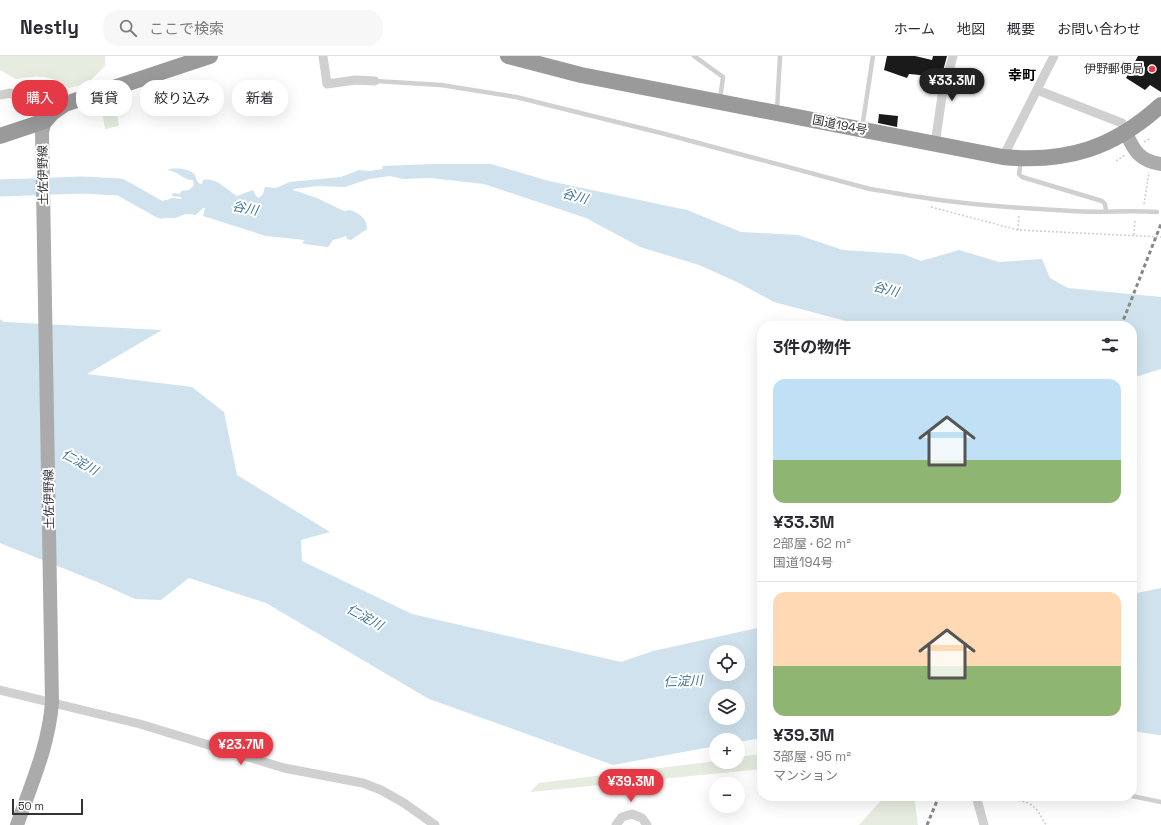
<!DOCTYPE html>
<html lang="ja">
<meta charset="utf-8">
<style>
body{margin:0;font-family:"Space Grotesk","Noto Sans JP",sans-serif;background:#f7f7f7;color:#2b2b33;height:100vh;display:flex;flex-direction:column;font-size:15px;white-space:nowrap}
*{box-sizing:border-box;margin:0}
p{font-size:13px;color:#7c7c81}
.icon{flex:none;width:22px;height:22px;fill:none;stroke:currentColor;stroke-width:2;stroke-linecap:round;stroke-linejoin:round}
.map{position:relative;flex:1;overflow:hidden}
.sheet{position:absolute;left:757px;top:265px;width:380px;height:480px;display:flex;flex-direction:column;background:#fff;border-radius:16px;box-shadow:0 4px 16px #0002}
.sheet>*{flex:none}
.hud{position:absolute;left:12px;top:24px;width:380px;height:36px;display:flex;gap:8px}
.fabs{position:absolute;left:709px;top:589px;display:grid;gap:8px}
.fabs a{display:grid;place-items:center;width:36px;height:36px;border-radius:50%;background:#fff;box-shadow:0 4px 16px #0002;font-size:20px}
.scale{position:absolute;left:12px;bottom:10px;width:71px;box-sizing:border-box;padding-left:4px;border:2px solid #333;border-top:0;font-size:11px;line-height:14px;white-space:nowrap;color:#333;-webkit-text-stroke:3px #fff;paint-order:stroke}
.price{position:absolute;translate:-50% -34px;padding:0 9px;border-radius:14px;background:#e63946;color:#fff;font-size:13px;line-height:26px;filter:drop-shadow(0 1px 2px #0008)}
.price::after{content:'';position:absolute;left:50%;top:24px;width:12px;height:9px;margin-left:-6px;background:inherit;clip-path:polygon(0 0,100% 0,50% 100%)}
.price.on{background:#222;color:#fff}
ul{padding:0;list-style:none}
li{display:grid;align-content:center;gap:8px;height:212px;padding:0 16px}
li+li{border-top:1px solid #e1e1e2}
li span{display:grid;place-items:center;height:124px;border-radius:12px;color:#555}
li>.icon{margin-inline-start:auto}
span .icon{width:72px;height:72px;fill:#fffc;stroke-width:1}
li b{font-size:17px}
h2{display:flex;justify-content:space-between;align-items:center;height:48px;padding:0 16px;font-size:17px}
.tag{padding:0 14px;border-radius:16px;background:#fff;box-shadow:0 4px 16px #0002;font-size:14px;line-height:36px}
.tag.on{background:#e63946;color:#fff}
header{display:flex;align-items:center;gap:24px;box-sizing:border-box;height:56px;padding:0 20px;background:#fff;border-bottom:1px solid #e1e1e2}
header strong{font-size:19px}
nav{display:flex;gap:22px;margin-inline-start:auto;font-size:14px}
.search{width:280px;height:36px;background:#f7f7f7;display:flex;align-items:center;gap:10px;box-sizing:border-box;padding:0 14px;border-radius:16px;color:#7c7c81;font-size:15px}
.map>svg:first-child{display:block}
.green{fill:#e6ecdf}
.water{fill:#cfe2ee;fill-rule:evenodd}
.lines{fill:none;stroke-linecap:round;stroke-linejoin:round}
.river{stroke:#cfe2ee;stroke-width:17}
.building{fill:#1a1a1a}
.path{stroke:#cdcdcd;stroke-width:1.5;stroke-dasharray:2 2;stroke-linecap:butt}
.lane{stroke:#d0d0d0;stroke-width:4.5}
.street{stroke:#d0d0d0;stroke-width:9}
.primary{stroke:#ababab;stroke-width:14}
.highway{stroke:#9a9a9a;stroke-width:16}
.rail{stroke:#888;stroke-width:3;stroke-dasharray:4 3;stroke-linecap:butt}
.poi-dot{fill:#e63946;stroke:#fff;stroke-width:1.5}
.labels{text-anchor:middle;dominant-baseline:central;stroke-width:4;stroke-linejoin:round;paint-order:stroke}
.poi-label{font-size:12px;fill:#333;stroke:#fff;text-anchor:end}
.street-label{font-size:12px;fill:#333;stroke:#fff}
.water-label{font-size:13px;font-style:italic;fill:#3f7597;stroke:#fff}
.quarter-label{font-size:14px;font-weight:bold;fill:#000;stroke:#fff}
</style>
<header>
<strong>Nestly</strong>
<div class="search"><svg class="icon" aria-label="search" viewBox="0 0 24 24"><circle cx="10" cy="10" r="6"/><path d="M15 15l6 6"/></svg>ここで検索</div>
<nav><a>ホーム</a><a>地図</a><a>概要</a><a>お問い合わせ</a></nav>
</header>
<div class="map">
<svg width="1161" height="769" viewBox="0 0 1161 769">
<rect width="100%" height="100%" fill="#fff"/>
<g class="green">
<path d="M0,0H105V10L88,27L69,32C47,18 41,19 16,23L0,14Z"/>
<polygon points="115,45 119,70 105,73 101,48"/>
<polygon points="762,698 762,713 530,736 539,727 716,705 716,706 738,706 738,701"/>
<polygon points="885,740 914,740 918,769 859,769"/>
</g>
<g class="water">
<path d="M433,108H491L549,125L687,154L741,176L798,179L843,194L903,198L921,205L959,194L999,206L1042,203L1050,222L1068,232L1161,241V313L1132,322V270H865L774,246L737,226L699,209L640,191L586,162L484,128L430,122L403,123L390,120L369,123L345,131L319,130L293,133V134L317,142L344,155L350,154C360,158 367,162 367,173L351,184L347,183L346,180L333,184L328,191L305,188L302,187L305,184L266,180L203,160L205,152H203L196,159L186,158L175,162H166L148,156L155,145H165L172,142L182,143L181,141L172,140L173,137L180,138L181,135L189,134L194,129L193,124C185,125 178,115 167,114C174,111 190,113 194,118C196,121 197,125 198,127L202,128L203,124C217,121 226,134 237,140L253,134L256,140L259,142L263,138L265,131L276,132L290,126L341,121L359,114L370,115L383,113L382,110Z"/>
<path d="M0,263L4,266L162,274L87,318L192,331L224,356L237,419L330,476L301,484L302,505L412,558L621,606L653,595L762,571V682L738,686V684H716V690L613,709L429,643L266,547L189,522L161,544L135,543L95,525L0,487ZM716,596H738V618H716ZM716,640H738V662H716Z"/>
<polygon points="1161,532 1161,679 1159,679 1132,675 1132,538"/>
</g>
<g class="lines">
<polyline class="river" points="0,132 82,129 120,131 161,154 173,151"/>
</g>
<g class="building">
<polygon points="887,0 915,0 932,4 933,0 947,0 943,15 933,14 931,20 909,18 907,22 884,14"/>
<polygon points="1138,0 1161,0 1161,36 1150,29 1145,34 1126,22"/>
<polygon points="879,58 898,60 897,71 878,67"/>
</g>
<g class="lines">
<g class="path">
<polyline points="1144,86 1151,82"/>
<polyline points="1116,105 1125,99"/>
<polyline points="1144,148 1149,116"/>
<polyline points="931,151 1018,174 1161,181"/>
<polyline points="1018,174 1019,158"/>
<polyline points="1134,179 1135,163"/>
<path d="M987,740C1001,747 1020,740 1033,750C1039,755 1042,763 1046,769"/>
</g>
<g class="lane">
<polyline points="694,0 723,21 720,43"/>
<path d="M375,25L441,29L516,41L665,78L870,133C896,137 922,142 948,145C989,150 1031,153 1072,155C1101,157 1129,154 1157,156"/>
<polyline points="777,54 780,0"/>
<polyline points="862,72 873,0"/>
<polyline points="1021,105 1019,118 1022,121 1102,145 1105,148 1106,155"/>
<polyline points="1132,740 1161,746"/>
</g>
<g class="street">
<polyline points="323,0 327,28 356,24 375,25"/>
<polyline points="1037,34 1122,67 1126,77"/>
<polyline points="0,39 11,37 45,65"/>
<polyline points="935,88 942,40 953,0"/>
<polyline points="1003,101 1054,0"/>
<polyline points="0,634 140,668 284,712 363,727 381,734 404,747 435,769"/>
<polyline points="976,740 984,769"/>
<polyline points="616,769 622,761 632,758 642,762 647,769"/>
</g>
<g class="primary">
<path d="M1126,77C1134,95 1140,105 1161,108"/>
<path d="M17,769C31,729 49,689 52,646L42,76L45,65"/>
</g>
<g class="highway">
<path d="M508,0L581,19L1003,101C1067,107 1114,92 1161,49"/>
<polyline points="0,80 45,65 52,57 65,48 210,0"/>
</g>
<g class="rail">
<polyline points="1121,270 1161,168"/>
<polyline points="927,769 939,740"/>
</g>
</g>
<circle class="poi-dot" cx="1152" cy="13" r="4"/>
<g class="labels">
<g class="poi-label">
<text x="1144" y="13">伊野郵便局</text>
</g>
<g class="street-label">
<text transform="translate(840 69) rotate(11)">国道194号</text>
<text transform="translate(43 119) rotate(-91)">土佐伊野線</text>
<text transform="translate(49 443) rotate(-91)">土佐伊野線</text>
</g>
<g class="water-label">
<text transform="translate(575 140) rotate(16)">谷川</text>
<text transform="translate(245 152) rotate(11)">谷川</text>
<text transform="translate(886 233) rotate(15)">谷川</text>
<text transform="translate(80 406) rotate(29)">仁淀川</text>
<text transform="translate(365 561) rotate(29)">仁淀川</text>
<text transform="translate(683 625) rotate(-2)">仁淀川</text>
</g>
<g class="quarter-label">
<text x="1022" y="19">幸町</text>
</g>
</g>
</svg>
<div class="fabs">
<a><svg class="icon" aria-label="locate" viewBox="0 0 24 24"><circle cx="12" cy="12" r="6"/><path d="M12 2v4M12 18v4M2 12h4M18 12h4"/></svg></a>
<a><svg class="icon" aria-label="layers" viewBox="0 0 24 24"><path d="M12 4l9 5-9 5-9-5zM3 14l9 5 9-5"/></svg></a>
<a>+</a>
<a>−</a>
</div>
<div class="scale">50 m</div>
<b class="price on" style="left:952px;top:46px">¥33.3M</b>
<b class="price" style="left:241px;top:710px">¥23.7M</b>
<b class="price" style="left:631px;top:747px">¥39.3M</b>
<div class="hud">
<a class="tag on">購入</a>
<a class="tag">賃貸</a>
<a class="tag">絞り込み</a>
<a class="tag">新着</a>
</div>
<section class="sheet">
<h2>3件の物件<svg class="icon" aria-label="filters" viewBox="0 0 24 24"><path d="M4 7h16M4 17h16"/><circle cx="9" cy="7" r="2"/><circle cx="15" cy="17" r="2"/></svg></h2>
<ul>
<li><span style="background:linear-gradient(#bfe0f5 65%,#8fb573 0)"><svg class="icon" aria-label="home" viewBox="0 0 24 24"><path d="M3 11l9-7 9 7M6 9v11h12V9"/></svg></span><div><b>¥33.3M</b><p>2部屋 · 62 m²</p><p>国道194号</p></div></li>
<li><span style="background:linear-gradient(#ffd9b3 60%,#8fb573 0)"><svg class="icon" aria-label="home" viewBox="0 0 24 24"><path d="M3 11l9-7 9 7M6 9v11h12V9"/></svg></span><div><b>¥39.3M</b><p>3部屋 · 95 m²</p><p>マンション</p></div></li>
</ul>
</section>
</div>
